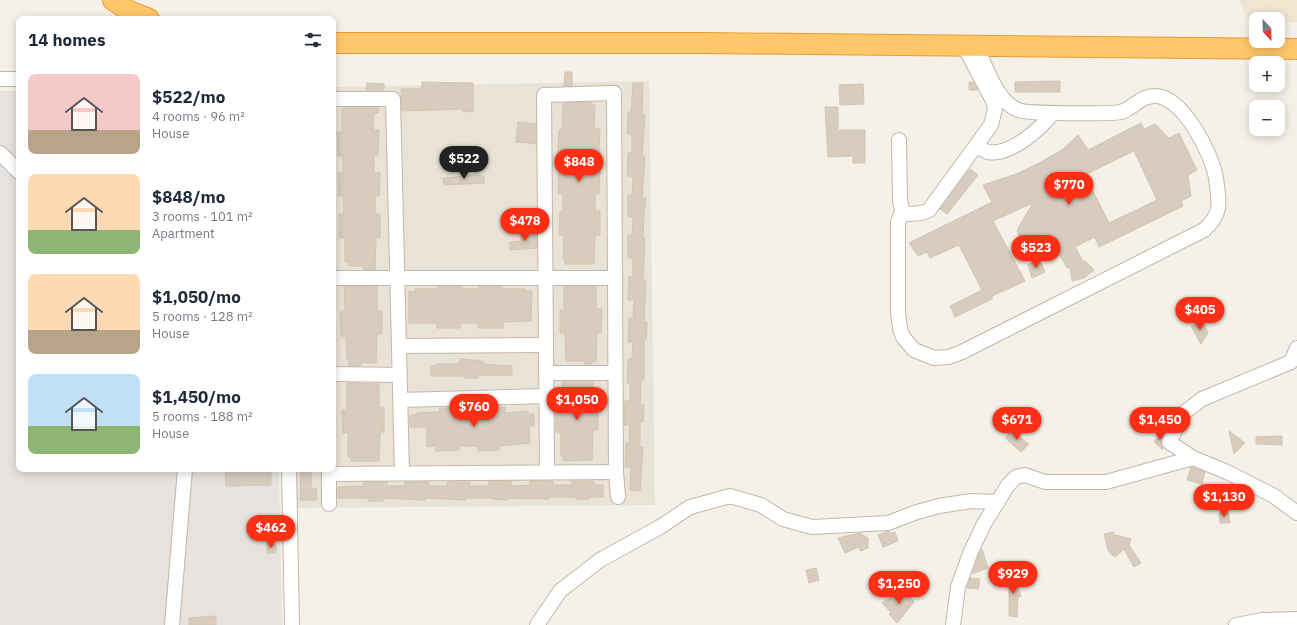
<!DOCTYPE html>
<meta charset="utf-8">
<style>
body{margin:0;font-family:"IBM Plex Sans",sans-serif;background:#f6f6f7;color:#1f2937;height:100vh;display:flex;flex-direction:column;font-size:15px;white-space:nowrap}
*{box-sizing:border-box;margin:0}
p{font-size:13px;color:#747a83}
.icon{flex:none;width:22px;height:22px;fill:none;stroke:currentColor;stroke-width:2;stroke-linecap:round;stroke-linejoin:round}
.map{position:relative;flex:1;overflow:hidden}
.details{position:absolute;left:16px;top:16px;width:320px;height:456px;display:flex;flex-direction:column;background:#fff;border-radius:8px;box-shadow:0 2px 10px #0003}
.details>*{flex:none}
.needle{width:26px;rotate:158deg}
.fabs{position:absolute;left:1249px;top:12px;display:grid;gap:8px}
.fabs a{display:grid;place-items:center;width:36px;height:36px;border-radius:8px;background:#fff;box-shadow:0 2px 10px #0003;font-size:20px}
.price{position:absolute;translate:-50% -34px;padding:0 9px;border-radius:14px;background:#ff2f15;color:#fff;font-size:13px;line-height:26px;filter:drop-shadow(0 1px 2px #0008)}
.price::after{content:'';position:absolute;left:50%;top:24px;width:12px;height:9px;margin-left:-6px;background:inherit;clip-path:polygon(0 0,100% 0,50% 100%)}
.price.on{background:#222;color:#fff}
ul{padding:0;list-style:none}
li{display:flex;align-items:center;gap:12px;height:100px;padding:0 12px}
li span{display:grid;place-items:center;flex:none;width:112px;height:80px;border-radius:8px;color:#555}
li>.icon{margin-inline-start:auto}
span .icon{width:48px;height:48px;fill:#fffc;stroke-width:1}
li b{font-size:17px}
h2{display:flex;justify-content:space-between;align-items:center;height:48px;padding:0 12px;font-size:17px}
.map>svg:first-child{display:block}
.residential{fill:#e9e2d6}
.industrial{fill:#e7e2dd}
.education{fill:#efe5d1}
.building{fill:#d7ccbd;stroke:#d3c4b0;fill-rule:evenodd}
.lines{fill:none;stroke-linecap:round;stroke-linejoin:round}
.minor-casing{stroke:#c1b8aa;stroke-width:16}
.highway-casing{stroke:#e79d30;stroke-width:22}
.minor{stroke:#fff;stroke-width:14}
.highway{stroke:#ffc769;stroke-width:20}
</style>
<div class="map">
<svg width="1297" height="625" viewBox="0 0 1297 625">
<rect width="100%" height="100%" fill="#f5f1e8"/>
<polygon class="residential" points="649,81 655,505 297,508 297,469 333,469 333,87"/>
<polygon class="industrial" points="0,91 19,91 19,469 279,469 282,625 0,625"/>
<polygon class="education" points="1239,0 1297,0 1297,22 1278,22 1278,19 1256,19 1256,22 1248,21"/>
<g class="building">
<polygon points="565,72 572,72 572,86 564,86"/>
<polygon points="1060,81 1060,92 1015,92 1015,82"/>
<polygon points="422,82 473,83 473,111 463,112 463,109 402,111 401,89 422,89"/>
<polygon points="969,82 973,82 978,90 969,90"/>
<polygon points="367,83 384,84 384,90 366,90"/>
<polygon points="633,83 643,83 642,115 645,115 642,156 645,156 642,198 646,198 644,212 643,238 645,239 643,280 646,280 644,322 647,322 646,339 644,339 644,380 641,380 640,405 644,405 643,422 640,422 640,447 643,447 640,491 630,490 631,467 625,467 626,443 629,443 630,425 624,425 625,401 630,401 630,384 627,383 628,359 632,359 633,342 628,342 629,318 633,319 634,300 628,300 629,277 633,277 633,258 628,258 628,235 632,235 633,217 628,217 628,195 632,195 633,176 627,176 628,153 632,153 632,134 627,134 628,112 631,112"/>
<polygon points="863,84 864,104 840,105 839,85"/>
<polygon points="592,102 592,105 595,105 594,129 600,129 599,152 594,152 594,169 600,170 599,194 595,194 595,211 600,211 600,235 595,235 594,264 565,264 565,259 563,259 564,235 559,235 560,212 563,212 563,194 558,194 559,171 562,171 563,153 558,152 559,130 562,130 563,103"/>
<polygon points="825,107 838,107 838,130 865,130 865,163 853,163 853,156 828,157"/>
<polygon points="342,108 379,108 378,113 374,113 373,130 379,130 378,155 374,155 374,173 380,173 379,196 375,196 375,214 380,214 380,238 376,237 375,270 364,270 363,266 348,266 348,261 345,262 345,238 339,238 339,214 344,214 343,196 339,196 338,173 343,173 343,156 338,156 337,132 342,132"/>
<polygon points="518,122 536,124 536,144 516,142"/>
<path d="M1141,123L1144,129L1155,124L1169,138L1179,133L1197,170L1188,175L1191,196L1181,201L1183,206L1099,247L1095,237L1075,247L1083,261H1085L1094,270L1084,278L1072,281L1070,267L1067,268L1060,255L1058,256L1021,243L1017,230L1033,203L993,221L1025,281L992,296V299L955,317L950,306L982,290L959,245L930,258L927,252L918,256L909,243L992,202L983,185L1016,174L1039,163L1062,150L1078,135L1088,150ZM1134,151L1157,200L1109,223L1093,191L1077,198L1070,182Z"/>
<polygon points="970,169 978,175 947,214 940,209"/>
<polygon points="477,175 484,176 484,183 444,185 443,178"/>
<polygon points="537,233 537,248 510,250 510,242 521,241 521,234"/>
<polygon points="1039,259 1045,272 1032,278 1028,265"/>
<polygon points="344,286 377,287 377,311 382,311 382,334 377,334 376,363 361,363 361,366 349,366 349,360 347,360 346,336 341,336 340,312 345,312"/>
<polygon points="438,286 462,286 462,289 479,289 479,286 502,286 502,289 526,289 525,291 532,291 531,321 503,322 503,328 478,328 478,323 460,323 460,328 437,328 437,323 409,323 409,291 415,292 415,289 438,289"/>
<polygon points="564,286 596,286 596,309 602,309 601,333 597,333 596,362 592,362 592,364 584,364 584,361 566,361 565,333 560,333 560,310 564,310"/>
<polygon points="1202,320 1208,333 1201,344 1191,326"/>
<polygon points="460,359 483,361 483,364 512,366 512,375 478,375 478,378 464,378 464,376 431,376 431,366 437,366 437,364 460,364"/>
<polygon points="562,382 593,382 593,406 598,406 598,430 593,430 592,460 563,461 563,456 561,456 561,432 556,432 556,406 560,407"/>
<polygon points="347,383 379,384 379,408 384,408 384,432 380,432 379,461 351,461 351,457 348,457 348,433 343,433 342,410 347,410"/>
<polygon points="505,407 505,413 528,411 528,414 534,414 534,426 529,426 530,443 499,446 499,450 478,451 478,446 459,446 459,450 436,451 436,446 427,447 427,427 410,427 410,415 417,415 417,413 439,412 440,408 463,408 463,412 482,412 482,409"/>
<polygon points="1011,431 1029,444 1021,452 1005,438"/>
<polygon points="1229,431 1245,443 1234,454"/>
<polygon points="1163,432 1164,434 1161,442 1163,450 1154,442"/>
<polygon points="1282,436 1282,445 1256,444 1256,437"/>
<polygon points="1191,467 1205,472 1202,484 1187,480"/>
<polygon points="225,469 271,469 271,485 226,486"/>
<polygon points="301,469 311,469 311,488 317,489 316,500 300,500"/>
<polygon points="489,481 511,481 511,486 530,485 530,481 553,481 553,485 572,485 572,481 594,481 594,485 603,485 603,497 590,497 590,499 576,499 576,497 549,497 549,499 507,498 507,500 493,499 493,498 466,498 466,500 425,498 425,500 383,498 383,501 368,501 368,498 338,498 338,487 364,486 364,482 387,482 387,486 405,486 405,482 429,482 429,486 447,486 447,482 470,482 470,486 489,486"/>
<polygon points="1228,512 1230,523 1220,523 1219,513"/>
<polygon points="889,531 890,534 895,532 898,541 883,547 878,535"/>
<polygon points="1113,532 1115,535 1131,539 1129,545 1141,563 1134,567 1124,549 1115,557 1111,554 1108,550 1104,534"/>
<polygon points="860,533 868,538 868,548 860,551 859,547 845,553 838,538"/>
<polygon points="267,544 276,545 276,553 267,553"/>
<polygon points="982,549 988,568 972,574 979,554"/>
<polygon points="1009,564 1021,596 1018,597 1017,617 1009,616"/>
<polygon points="816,568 819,580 809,583 806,570"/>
<polygon points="970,578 980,579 978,589 967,588"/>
<polygon points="905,589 914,602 897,623 889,614 891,612 882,603"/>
<polygon points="216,616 216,625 189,625 189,618"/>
</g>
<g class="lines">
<defs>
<g id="minor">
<path d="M964,46L993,101L995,109L991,125L929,210C918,216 908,212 900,216L898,222V312L900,329L903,337L914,350L934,358L949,357L962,352L1204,230C1223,213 1219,202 1216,178C1212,154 1183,97 1156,96C1141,95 1134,108 1121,112C1110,114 1026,114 1018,110C996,101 986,66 976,46"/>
<polyline points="0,79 19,79"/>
<polyline points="333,99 393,99 402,473"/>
<polyline points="899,140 900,200 903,214"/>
<path d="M977,147C980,148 985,151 988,152C1011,156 1041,128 1053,113"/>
<polyline points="0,153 19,172"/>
<polyline points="333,278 615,278"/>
<polyline points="399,346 546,345"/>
<polyline points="1297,348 1291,362 1202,399 1185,412 1169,442 1193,458 1227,472 1274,496 1297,513"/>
<polyline points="547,373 615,373"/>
<polyline points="333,374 399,375"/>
<polyline points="400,400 547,396"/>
<polyline points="289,469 292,625"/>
<polyline points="329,469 329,504"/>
<polyline points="547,472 544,95 614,93 616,472 618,497"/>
<polyline points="329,474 616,472"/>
<polyline points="172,625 185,469"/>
<polyline points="537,625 560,591 600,560 660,527 690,507 730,496 761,505 783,519 812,527 888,523 917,512 939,506 971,501 998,502"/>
<polyline points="953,625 958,587 971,551 984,524 1008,485 1016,477 1025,475 1045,482 1106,482 1193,458"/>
<polyline points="1236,625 1263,620 1297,619"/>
</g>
<g id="highway">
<polyline points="113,0 129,11 149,19"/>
<polyline points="333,43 702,43 1297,49"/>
</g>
</defs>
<use href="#minor" class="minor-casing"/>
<use href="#highway" class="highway-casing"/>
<use href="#minor" class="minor"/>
<use href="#highway" class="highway"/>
</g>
</svg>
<div class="fabs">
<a><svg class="needle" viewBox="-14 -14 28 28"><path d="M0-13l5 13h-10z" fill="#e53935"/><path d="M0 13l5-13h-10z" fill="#747a83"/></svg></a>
<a>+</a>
<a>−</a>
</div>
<b class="price on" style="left:464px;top:180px">$522</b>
<b class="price" style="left:579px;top:183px">$848</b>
<b class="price" style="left:1069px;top:206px">$770</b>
<b class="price" style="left:525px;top:242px">$478</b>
<b class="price" style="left:1036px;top:269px">$523</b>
<b class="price" style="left:1200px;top:331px">$405</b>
<b class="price" style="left:577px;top:421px">$1,050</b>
<b class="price" style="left:474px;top:428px">$760</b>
<b class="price" style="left:1017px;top:441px">$671</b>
<b class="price" style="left:1160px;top:441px">$1,450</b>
<b class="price" style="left:1224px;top:518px">$1,130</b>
<b class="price" style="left:271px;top:549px">$462</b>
<b class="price" style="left:1013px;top:595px">$929</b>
<b class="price" style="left:899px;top:605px">$1,250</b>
<section class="details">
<h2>14 homes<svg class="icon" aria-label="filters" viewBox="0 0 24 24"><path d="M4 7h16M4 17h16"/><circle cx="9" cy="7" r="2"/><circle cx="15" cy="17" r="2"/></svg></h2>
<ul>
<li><span style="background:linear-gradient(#f6c9c9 70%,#b9a48a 0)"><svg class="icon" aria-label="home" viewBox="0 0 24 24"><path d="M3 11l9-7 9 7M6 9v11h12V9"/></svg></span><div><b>$522/mo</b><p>4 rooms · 96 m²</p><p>House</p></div></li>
<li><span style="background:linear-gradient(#ffd9b3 70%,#8fb573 0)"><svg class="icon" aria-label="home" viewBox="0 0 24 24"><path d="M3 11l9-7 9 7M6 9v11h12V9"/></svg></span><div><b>$848/mo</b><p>3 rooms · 101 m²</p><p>Apartment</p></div></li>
<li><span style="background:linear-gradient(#ffd9b3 70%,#b9a48a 0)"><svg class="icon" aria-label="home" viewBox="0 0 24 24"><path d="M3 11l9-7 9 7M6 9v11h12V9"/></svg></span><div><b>$1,050/mo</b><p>5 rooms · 128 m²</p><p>House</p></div></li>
<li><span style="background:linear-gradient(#bfe0f5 65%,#8fb573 0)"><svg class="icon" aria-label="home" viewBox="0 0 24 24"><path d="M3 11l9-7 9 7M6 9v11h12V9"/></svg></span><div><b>$1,450/mo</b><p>5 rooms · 188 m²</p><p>House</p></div></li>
</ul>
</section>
</div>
